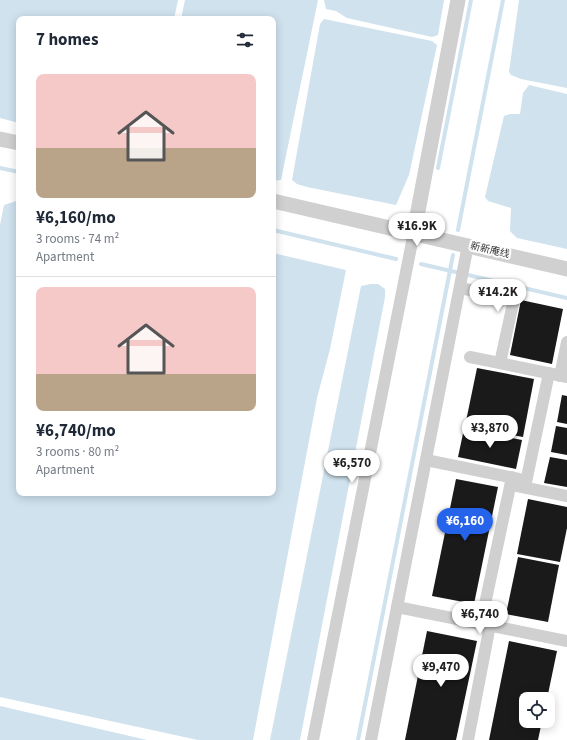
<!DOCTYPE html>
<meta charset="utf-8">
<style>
body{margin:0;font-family:"Source Sans 3","Noto Sans SC",sans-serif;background:#f2f2f3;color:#1f2937;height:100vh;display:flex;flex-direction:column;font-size:15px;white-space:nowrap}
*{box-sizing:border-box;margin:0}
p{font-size:13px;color:#747a83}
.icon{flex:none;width:22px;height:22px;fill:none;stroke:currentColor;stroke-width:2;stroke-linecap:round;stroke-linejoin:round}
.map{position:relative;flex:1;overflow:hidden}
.details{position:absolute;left:16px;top:16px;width:260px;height:480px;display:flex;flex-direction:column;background:#fff;border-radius:8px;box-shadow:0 2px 10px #0003}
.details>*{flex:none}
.buttons{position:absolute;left:519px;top:692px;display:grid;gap:8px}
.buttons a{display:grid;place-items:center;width:36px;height:36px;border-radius:8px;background:#fff;box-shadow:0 2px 10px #0003;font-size:20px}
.price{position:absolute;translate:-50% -34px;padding:0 9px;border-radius:14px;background:#fff;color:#222;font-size:13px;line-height:26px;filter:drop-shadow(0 1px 2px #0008)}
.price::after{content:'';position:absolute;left:50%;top:24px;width:12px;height:9px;margin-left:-6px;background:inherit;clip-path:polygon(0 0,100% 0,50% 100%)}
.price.on{background:#2563eb;color:#fff}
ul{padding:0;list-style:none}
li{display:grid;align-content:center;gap:8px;height:212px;padding:0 20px}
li+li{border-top:1px solid #e0e1e3}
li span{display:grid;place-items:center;height:124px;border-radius:8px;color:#555}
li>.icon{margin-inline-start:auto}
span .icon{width:72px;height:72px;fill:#fffc;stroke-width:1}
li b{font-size:17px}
h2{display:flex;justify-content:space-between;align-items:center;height:48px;padding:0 20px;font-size:17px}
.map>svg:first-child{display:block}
.water{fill:#cfe2ee}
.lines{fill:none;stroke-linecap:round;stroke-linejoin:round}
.stream{stroke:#cfe2ee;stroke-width:4}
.building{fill:#1a1a1a}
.minor{stroke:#d0d0d0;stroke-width:12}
.tertiary{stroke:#d0d0d0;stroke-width:15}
.labels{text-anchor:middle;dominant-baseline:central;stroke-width:4;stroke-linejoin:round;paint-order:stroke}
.street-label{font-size:10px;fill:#333;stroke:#fff}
</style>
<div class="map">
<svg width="567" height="740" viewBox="0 0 567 740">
<rect width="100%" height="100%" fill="#fff"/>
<g class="water">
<polygon points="0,0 178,0 174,19 19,19 19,123 0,118"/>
<polygon points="185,0 318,0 281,180 273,181 273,19 181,19"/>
<polygon points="324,0 444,0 438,35 432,37 347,18 336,11 326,9"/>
<polygon points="519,0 567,0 567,88 521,79 511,75 509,72"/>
<polygon points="324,19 432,41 437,45 409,175 396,205 307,187 297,184 292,180 320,24"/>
<polygon points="529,85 567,94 567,249 517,238 510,231 511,208 488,201 485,197 504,116 510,114 520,114 523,93"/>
<polygon points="19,200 19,493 273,493 273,253 346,270 330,349 317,398 253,740 198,740 0,697 0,225 4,205"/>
<polygon points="371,284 378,284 385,289 385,297 300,740 270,740 361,286"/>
<polygon points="0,706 147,740 0,740"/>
</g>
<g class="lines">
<g class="stream">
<polyline points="0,168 19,172"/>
<polyline points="438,168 471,0"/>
<polyline points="273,230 396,259"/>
<polyline points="458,230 503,0"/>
<polyline points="421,264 567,298"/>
<polyline points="358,740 453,255"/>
</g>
</g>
<g class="building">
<polygon points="521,300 563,309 552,364 510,355"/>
<polygon points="477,368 534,379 523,437 465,426"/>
<polygon points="562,395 567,396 567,424 557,422"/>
<polygon points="556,426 567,428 567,455 551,452"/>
<polygon points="464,429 522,440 516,469 458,457"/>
<polygon points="550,457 567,460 567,487 544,483"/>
<polygon points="456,479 498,487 474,604 432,596"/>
<polygon points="528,499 567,507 567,528 560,562 517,554"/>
<polygon points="518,557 559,565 548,622 506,614"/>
<polygon points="427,631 477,641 456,740 405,740"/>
<polygon points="509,641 557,651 547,699 526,699 526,721 542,721 538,740 489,740"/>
</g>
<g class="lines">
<g class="minor">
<polyline points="460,288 514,299 500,363"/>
<polyline points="470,357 567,377"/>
<polyline points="560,376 567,342"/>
<polyline points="426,460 519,479"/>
<polyline points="517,486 567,496"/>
<polyline points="525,487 549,373"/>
<polyline points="397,607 567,641"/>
<polyline points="481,623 512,477"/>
<polyline points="313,740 414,232"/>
<polyline points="371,740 468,245"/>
<polyline points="468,740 490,625"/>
</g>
<g class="tertiary">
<polyline points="0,139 19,143"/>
<polyline points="273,201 567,269"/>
<polyline points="414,232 458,0"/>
</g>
</g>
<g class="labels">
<g class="street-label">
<text transform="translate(490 250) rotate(13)">新新庵线</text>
</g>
</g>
</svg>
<div class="buttons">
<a><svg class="icon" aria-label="locate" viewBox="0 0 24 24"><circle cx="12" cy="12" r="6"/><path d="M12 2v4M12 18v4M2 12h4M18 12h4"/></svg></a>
</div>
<b class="price" style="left:417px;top:247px">¥16.9K</b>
<b class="price" style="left:498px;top:313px">¥14.2K</b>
<b class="price" style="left:490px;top:449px">¥3,870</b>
<b class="price" style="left:352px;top:484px">¥6,570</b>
<b class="price on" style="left:465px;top:542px">¥6,160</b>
<b class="price" style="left:480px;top:635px">¥6,740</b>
<b class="price" style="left:441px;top:688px">¥9,470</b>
<section class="details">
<h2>7 homes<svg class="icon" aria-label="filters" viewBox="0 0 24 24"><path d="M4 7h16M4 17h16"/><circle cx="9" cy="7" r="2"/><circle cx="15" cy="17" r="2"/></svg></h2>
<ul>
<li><span style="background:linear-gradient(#f6c9c9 60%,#b9a48a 0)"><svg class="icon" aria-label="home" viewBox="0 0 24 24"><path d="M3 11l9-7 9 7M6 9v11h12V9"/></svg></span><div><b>¥6,160/mo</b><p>3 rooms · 74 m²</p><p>Apartment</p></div></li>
<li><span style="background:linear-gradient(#f6c9c9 70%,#b9a48a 0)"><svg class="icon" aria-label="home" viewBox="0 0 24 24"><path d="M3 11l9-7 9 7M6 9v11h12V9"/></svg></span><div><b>¥6,740/mo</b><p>3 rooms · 80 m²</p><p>Apartment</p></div></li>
</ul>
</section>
</div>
